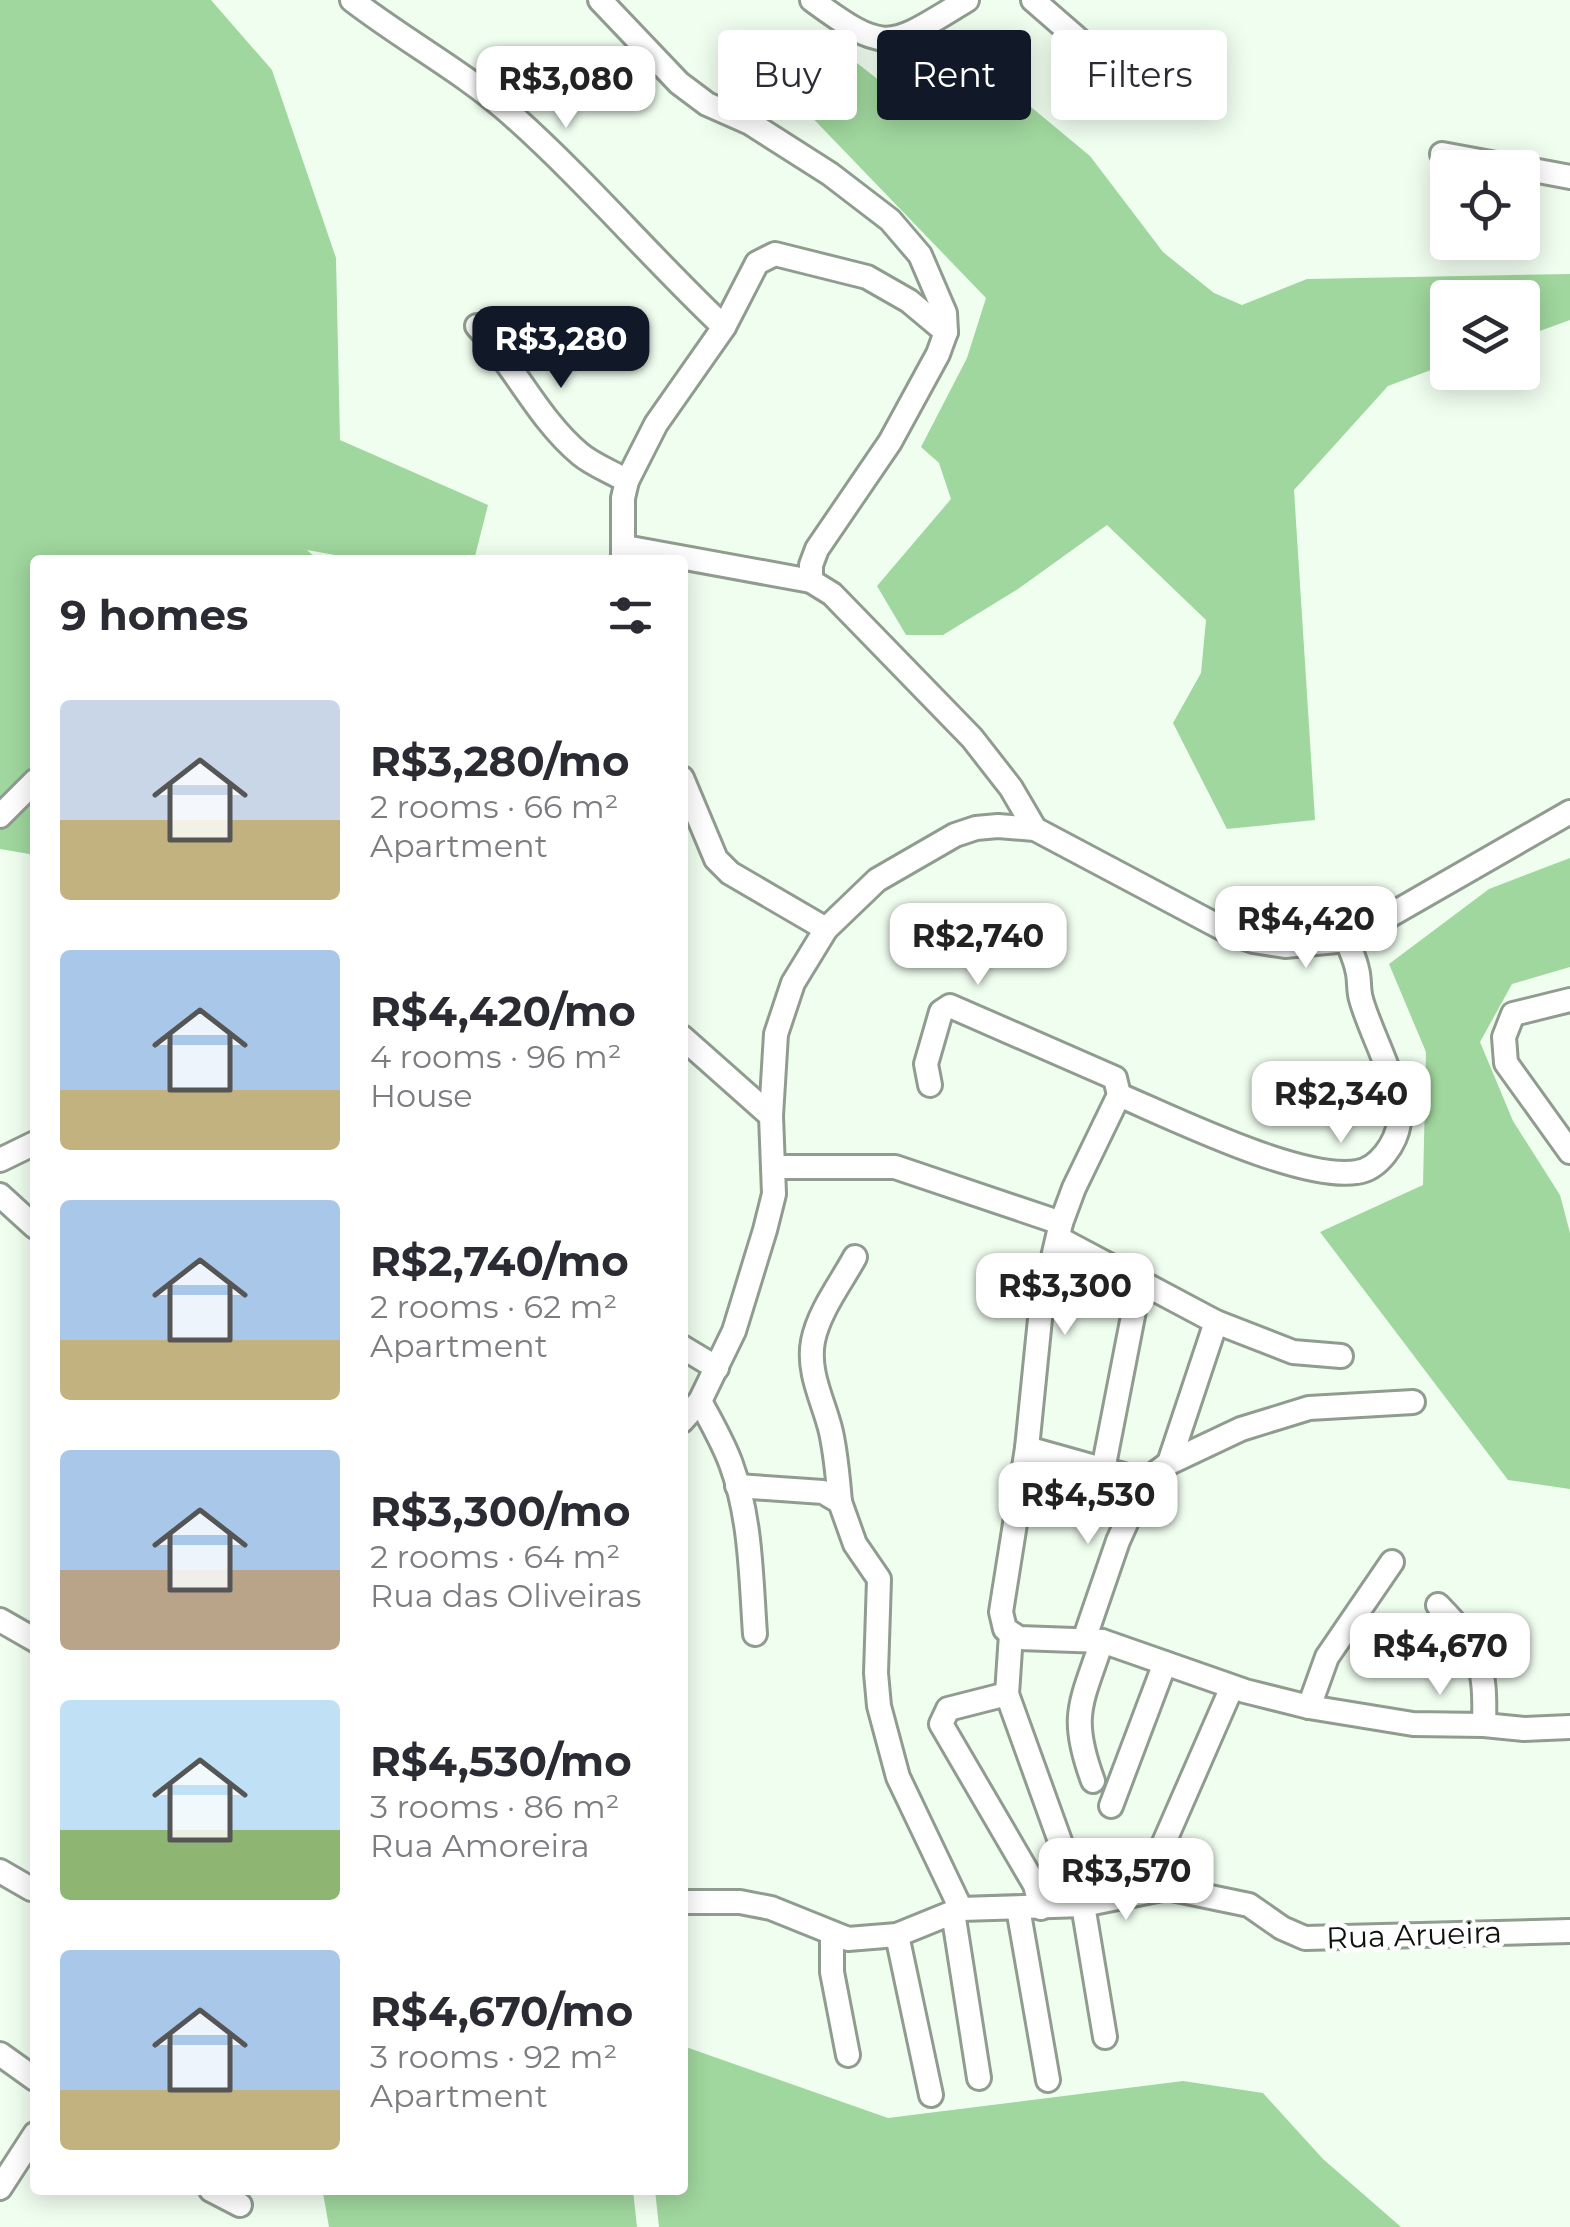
<!DOCTYPE html>
<meta charset="utf-8">
<style>
body{margin:0;font-family:Montserrat,sans-serif;background:#f7f7f7;color:#2b2b33;height:100vh;display:flex;flex-direction:column;font-size:38px;white-space:nowrap}
*{box-sizing:border-box;margin:0}
p{font-size:32px;color:#7c7c81}
.icon{flex:none;width:55px;height:55px;fill:none;stroke:currentColor;stroke-width:2;stroke-linecap:round;stroke-linejoin:round}
.map{position:relative;flex:1;overflow:hidden}
.drawer{position:absolute;left:30px;top:555px;width:658px;height:1640px;display:flex;flex-direction:column;background:#fff;border-radius:10px;box-shadow:0 5px 25px #0003}
.drawer>*{flex:none}
.banner{position:absolute;left:718px;top:30px;width:702px;height:90px;display:flex;gap:20px}
.controls{position:absolute;left:1430px;top:150px;display:grid;gap:20px}
.controls a{display:grid;place-items:center;width:110px;height:110px;border-radius:10px;background:#fff;box-shadow:0 5px 25px #0003;font-size:50px}
.price{position:absolute;translate:-50% -85px;padding:0 22px;border-radius:20px;background:#fff;color:#222;font-size:32px;line-height:65px;filter:drop-shadow(0 2px 5px #0008)}
.price::after{content:'';position:absolute;left:50%;top:60px;width:30px;height:22px;margin-left:-15px;background:inherit;clip-path:polygon(0 0,100% 0,50% 100%)}
.price.current{background:#111827;color:#fff}
ul{padding:0;list-style:none}
li{display:flex;align-items:center;gap:30px;height:250px;padding:0 30px}
li span{display:grid;place-items:center;flex:none;width:280px;height:200px;border-radius:10px;color:#555}
li>.icon{margin-inline-start:auto}
span .icon{width:120px;height:120px;fill:#fffc;stroke-width:1}
li b{font-size:42px}
h2{display:flex;justify-content:space-between;align-items:center;height:120px;padding:0 30px;font-size:42px}
.chip{padding:0 35px;border-radius:10px;background:#fff;box-shadow:0 5px 25px #0003;font-size:35px;line-height:90px}
.chip.current{background:#111827;color:#fff}
.map>svg:first-child{display:block}
.forest{fill:#a0d79e}
.lines{fill:none;stroke-linecap:round;stroke-linejoin:round}
.minor-casing{stroke:#909c8f;stroke-width:28}
.minor{stroke:#fff;stroke-width:22}
.labels{text-anchor:middle;dominant-baseline:central;stroke-width:10;stroke-linejoin:round;paint-order:stroke}
.street-label{font-size:30px;fill:#0d120d;stroke:#fff}
</style>
<div class="map">
<svg width="1570" height="2227" viewBox="0 0 1570 2227">
<rect width="100%" height="100%" fill="#f0fef0"/>
<g class="forest">
<polygon points="0,0 211,0 272,70 336,258 340,440 488,505 474,560 363,560 307,550 318,560 35,560 35,855 0,849"/>
<polygon points="839,49 880,81 957,53 1031,107 1090,156 1163,252 1214,293 1242,305 1307,279 1570,274 1570,320 1523,337 1522,298 1448,298 1447,364 1388,386 1294,490 1315,820 1227,829 1173,723 1201,673 1206,620 1107,525 1018,589 943,635 906,635 877,586 951,499 939,463 921,447 967,358 986,298 800,105"/>
<polygon points="1570,858 1570,967 1512,984 1480,1042 1513,1121 1560,1195 1570,1233 1570,1489 1508,1480 1320,1232 1423,1185 1426,1052 1389,964 1489,889"/>
<polygon points="683,2046 888,2118 1183,2081 1263,2093 1323,2159 1401,2227 659,2227 655,2190 682,2190"/>
<polygon points="331,2190 633,2190 637,2227 329,2227 323,2193"/>
</g>
<g class="lines">
<defs>
<g id="minor">
<path d="M352,0C405,41 464,72 513,116C587,182 652,259 724,327"/>
<polyline points="600,0 679,83 707,104 750,123 830,174 890,220 920,255 945,313 946,332 938,354 890,442 817,549 811,565 811,581"/>
<path d="M812,0C888,56 889,47 967,0"/>
<polyline points="1033,0 1125,80"/>
<polyline points="1442,154 1518,168"/>
<polyline points="1522,168 1570,177"/>
<path d="M477,326C514,365 538,419 580,454C593,465 612,472 627,481"/>
<polyline points="625,547 811,581 832,594 972,738 1011,788 1035,829"/>
<polyline points="623,560 623,498 627,481 656,424 724,327 757,263 775,254 867,277 909,301 946,332"/>
<polyline points="682,778 716,859 730,873 826,929"/>
<polyline points="0,816 35,781"/>
<polyline points="1570,1000 1513,1014 1504,1037 1506,1063 1570,1152"/>
<polyline points="682,1037 771,1116"/>
<polyline points="930,1085 926,1064 941,1012 950,1006 1115,1078 1119,1095 1074,1188 1061,1223 1041,1309 1027,1448 1001,1612 1005,1629 1019,1638 1102,1641 1245,1691 1309,1707 1413,1724 1484,1725 1524,1729 1570,1727"/>
<path d="M1119,1095C1173,1118 1301,1181 1357,1172C1379,1169 1396,1143 1399,1123C1403,1090 1370,1033 1361,999C1358,989 1360,979 1357,969C1355,959 1350,949 1347,940"/>
<polyline points="0,1160 35,1143"/>
<polyline points="773,1167 895,1167 1061,1223"/>
<polyline points="0,1195 35,1227"/>
<polyline points="1058,1238 1216,1322 1293,1352 1341,1356"/>
<polyline points="682,1347 717,1368"/>
<path d="M700,1401C711,1422 723,1442 731,1464C751,1518 751,1578 755,1634"/>
<polyline points="682,1421 700,1401 734,1331 765,1230 774,1194 771,1116 776,1034 793,983 826,929 877,880 955,835 976,828 998,826 1035,829 1229,932 1253,941 1285,946 1347,940 1570,812"/>
<polyline points="1027,1448 1145,1481"/>
<polyline points="1169,1463 1216,1322"/>
<polyline points="1103,1470 1140,1280"/>
<polyline points="737,1486 823,1492 840,1502 855,1544 879,1579 876,1673 879,1706 898,1777 961,1909"/>
<path d="M840,1502C838,1478 836,1455 831,1432C824,1402 807,1373 813,1341C819,1311 841,1283 855,1257"/>
<path d="M1438,1605C1480,1648 1486,1665 1484,1725"/>
<polyline points="0,1620 35,1640"/>
<polyline points="1011,1634 1007,1694 1083,1905 1105,2037"/>
<polyline points="1084,1640 1118,1541 1145,1481 1169,1463 1241,1429 1309,1408 1413,1402"/>
<polyline points="1007,1694 948,1709 941,1724 1035,1885 1041,1908"/>
<polyline points="1309,1707 1327,1657 1392,1562"/>
<path d="M1093,1781C1069,1716 1081,1704 1102,1641"/>
<polyline points="1111,1806 1165,1663"/>
<polyline points="0,1871 31,1889"/>
<polyline points="1167,1888 1158,1875 1159,1854 1232,1687"/>
<polyline points="682,1902 740,1902 771,1908 848,1939 897,1935 961,1909 1083,1905 1167,1888 1249,1905 1282,1928 1305,1938 1570,1931"/>
<polyline points="1018,1908 1048,2080"/>
<polyline points="953,1912 979,2078"/>
<polyline points="832,1935 832,1972 848,2055"/>
<polyline points="897,1935 931,2095"/>
<polyline points="0,2054 35,2079"/>
<polyline points="0,2188 35,2134"/>
<polyline points="211,2190 240,2205"/>
</g>
</defs>
<use href="#minor" class="minor-casing"/>
<use href="#minor" class="minor"/>
</g>
<g class="labels">
<g class="street-label">
<text transform="translate(1414 1935) rotate(-2)">Rua Arueira</text>
</g>
</g>
</svg>
<div class="controls">
<a><svg class="icon" aria-label="locate" viewBox="0 0 24 24"><circle cx="12" cy="12" r="6"/><path d="M12 2v4M12 18v4M2 12h4M18 12h4"/></svg></a>
<a><svg class="icon" aria-label="layers" viewBox="0 0 24 24"><path d="M12 4l9 5-9 5-9-5zM3 14l9 5 9-5"/></svg></a>
</div>
<b class="price" style="left:566px;top:131px">R$3,080</b>
<b class="price current" style="left:561px;top:391px">R$3,280</b>
<b class="price" style="left:1306px;top:971px">R$4,420</b>
<b class="price" style="left:978px;top:988px">R$2,740</b>
<b class="price" style="left:1341px;top:1146px">R$2,340</b>
<b class="price" style="left:1065px;top:1338px">R$3,300</b>
<b class="price" style="left:1088px;top:1547px">R$4,530</b>
<b class="price" style="left:1440px;top:1698px">R$4,670</b>
<b class="price" style="left:1126px;top:1923px">R$3,570</b>
<div class="banner">
<a class="chip">Buy</a>
<a class="chip current">Rent</a>
<a class="chip">Filters</a>
</div>
<section class="drawer">
<h2>9 homes<svg class="icon" aria-label="filters" viewBox="0 0 24 24"><path d="M4 7h16M4 17h16"/><circle cx="9" cy="7" r="2"/><circle cx="15" cy="17" r="2"/></svg></h2>
<ul>
<li><span style="background:linear-gradient(#c9d6e8 60%,#c2b280 0)"><svg class="icon" aria-label="home" viewBox="0 0 24 24"><path d="M3 11l9-7 9 7M6 9v11h12V9"/></svg></span><div><b>R$3,280/mo</b><p>2 rooms · 66 m²</p><p>Apartment</p></div></li>
<li><span style="background:linear-gradient(#a9c7e8 70%,#c2b280 0)"><svg class="icon" aria-label="home" viewBox="0 0 24 24"><path d="M3 11l9-7 9 7M6 9v11h12V9"/></svg></span><div><b>R$4,420/mo</b><p>4 rooms · 96 m²</p><p>House</p></div></li>
<li><span style="background:linear-gradient(#a9c7e8 70%,#c2b280 0)"><svg class="icon" aria-label="home" viewBox="0 0 24 24"><path d="M3 11l9-7 9 7M6 9v11h12V9"/></svg></span><div><b>R$2,740/mo</b><p>2 rooms · 62 m²</p><p>Apartment</p></div></li>
<li><span style="background:linear-gradient(#a9c7e8 60%,#b9a48a 0)"><svg class="icon" aria-label="home" viewBox="0 0 24 24"><path d="M3 11l9-7 9 7M6 9v11h12V9"/></svg></span><div><b>R$3,300/mo</b><p>2 rooms · 64 m²</p><p>Rua das Oliveiras</p></div></li>
<li><span style="background:linear-gradient(#bfe0f5 65%,#8fb573 0)"><svg class="icon" aria-label="home" viewBox="0 0 24 24"><path d="M3 11l9-7 9 7M6 9v11h12V9"/></svg></span><div><b>R$4,530/mo</b><p>3 rooms · 86 m²</p><p>Rua Amoreira</p></div></li>
<li><span style="background:linear-gradient(#a9c7e8 70%,#c2b280 0)"><svg class="icon" aria-label="home" viewBox="0 0 24 24"><path d="M3 11l9-7 9 7M6 9v11h12V9"/></svg></span><div><b>R$4,670/mo</b><p>3 rooms · 92 m²</p><p>Apartment</p></div></li>
</ul>
</section>
</div>
